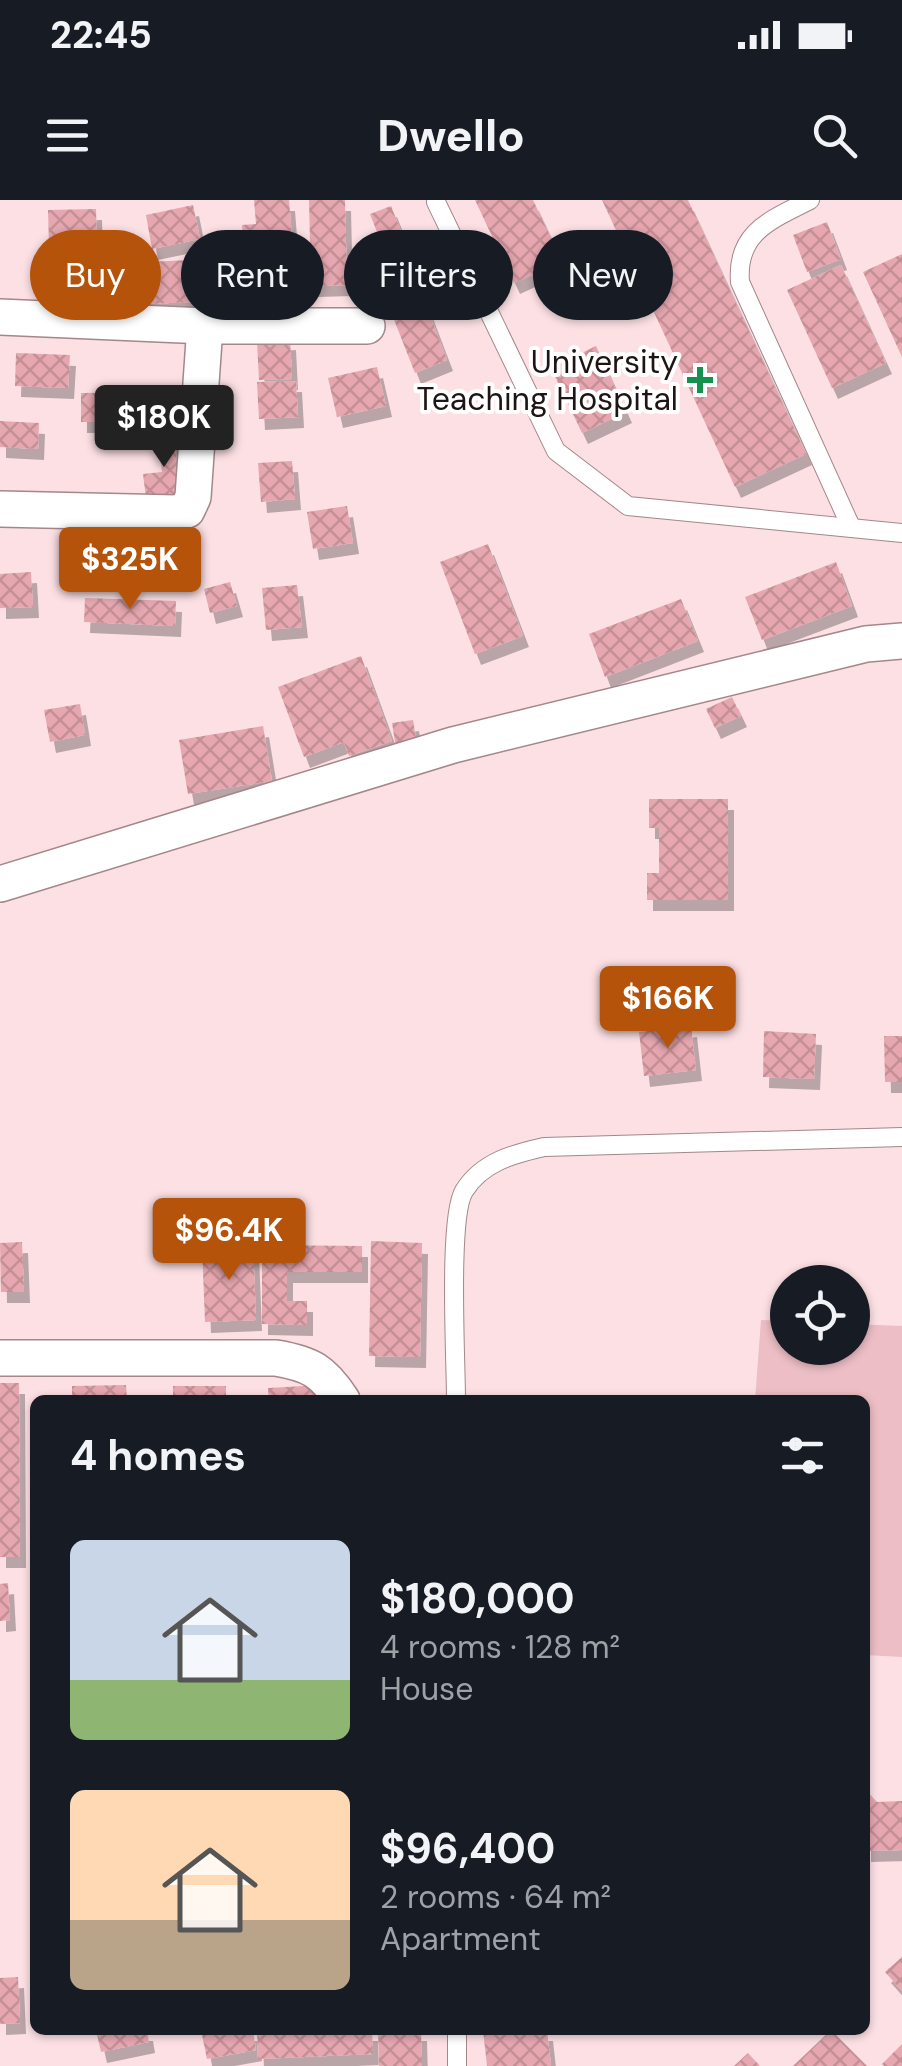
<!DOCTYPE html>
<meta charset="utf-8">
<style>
body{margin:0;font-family:"DM Sans",sans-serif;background:#20242c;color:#f1f3f6;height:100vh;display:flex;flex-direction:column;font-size:38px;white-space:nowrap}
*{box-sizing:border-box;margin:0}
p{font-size:32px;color:#9ea1a6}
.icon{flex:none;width:55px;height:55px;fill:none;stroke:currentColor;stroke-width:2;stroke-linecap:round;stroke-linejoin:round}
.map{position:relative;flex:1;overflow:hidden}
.details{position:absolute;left:30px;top:1195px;width:840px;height:640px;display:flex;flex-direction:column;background:#171b24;border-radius:15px;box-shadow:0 2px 8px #0004}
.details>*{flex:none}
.hud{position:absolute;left:30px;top:30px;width:842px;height:90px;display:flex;gap:20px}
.fabs{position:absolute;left:770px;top:1065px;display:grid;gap:20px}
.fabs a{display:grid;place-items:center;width:100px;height:100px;border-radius:50%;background:#171b24;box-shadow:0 2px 8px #0004;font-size:50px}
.price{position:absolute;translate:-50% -85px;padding:0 22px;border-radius:10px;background:#b45309;color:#fff;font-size:32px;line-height:65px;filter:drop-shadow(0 2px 5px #0008)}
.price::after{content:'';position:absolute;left:50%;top:60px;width:30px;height:22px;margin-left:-15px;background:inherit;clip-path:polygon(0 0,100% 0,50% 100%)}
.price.active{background:#222;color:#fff}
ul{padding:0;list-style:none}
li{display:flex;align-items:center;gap:30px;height:250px;padding:0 40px}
li span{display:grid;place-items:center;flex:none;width:280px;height:200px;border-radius:15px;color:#555}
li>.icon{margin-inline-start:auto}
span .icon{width:120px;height:120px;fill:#fffc;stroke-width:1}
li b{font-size:42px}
h2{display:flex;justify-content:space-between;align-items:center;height:120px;padding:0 40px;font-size:42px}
.pill{padding:0 35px;border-radius:45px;background:#171b24;box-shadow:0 2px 8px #0004;font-size:35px;line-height:90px}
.pill.active{background:#b45309;color:#fff}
.status{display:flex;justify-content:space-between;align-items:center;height:70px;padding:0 50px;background:#171b24;direction:ltr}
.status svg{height:28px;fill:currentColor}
header{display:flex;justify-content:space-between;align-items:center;height:130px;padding:0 40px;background:#171b24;font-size:45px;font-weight:800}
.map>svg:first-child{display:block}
.pitch{fill:#edbec5}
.building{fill:url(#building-cross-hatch);filter:url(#shadow)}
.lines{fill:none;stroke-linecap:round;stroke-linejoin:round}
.service-casing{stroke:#a5868a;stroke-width:20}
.minor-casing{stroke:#a5868a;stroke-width:38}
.service{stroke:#fff;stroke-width:18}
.minor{stroke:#fff;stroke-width:35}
.poi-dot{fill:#14914d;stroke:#fff;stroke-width:4}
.labels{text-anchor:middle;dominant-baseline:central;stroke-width:8;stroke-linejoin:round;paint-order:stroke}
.poi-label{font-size:32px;fill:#1f1415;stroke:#fff;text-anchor:end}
</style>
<div class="status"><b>22:45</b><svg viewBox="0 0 49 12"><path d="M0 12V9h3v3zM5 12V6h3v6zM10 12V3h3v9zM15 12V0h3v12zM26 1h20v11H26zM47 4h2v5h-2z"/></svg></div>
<header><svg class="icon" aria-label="menu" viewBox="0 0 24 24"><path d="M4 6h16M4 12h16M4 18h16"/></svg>Dwello<svg class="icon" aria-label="search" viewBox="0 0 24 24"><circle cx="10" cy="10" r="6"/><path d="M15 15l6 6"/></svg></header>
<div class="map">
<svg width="902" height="1866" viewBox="0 0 902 1866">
<defs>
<pattern id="building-cross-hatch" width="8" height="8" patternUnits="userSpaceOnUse" patternTransform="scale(2.5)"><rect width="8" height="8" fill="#e6a7b0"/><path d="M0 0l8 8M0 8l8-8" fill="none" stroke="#c58f96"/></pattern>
<filter id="shadow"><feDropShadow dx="6" dy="11" stdDeviation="0" flood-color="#0004"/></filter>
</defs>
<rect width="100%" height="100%" fill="#fce0e4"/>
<polygon class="pitch" points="761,1120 787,1121 788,1148 852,1148 853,1124 902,1126 902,1457 865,1455 865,1200 755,1200"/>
<g class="building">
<polygon points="254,0 289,0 294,63 245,66 242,25 256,24"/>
<polygon points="309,0 345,0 347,85 311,86"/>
<polygon points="475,0 533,0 562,61 514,83"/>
<polygon points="602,0 688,0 806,254 735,287"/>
<polygon points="193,5 200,39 152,49 146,15"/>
<polygon points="391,6 407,46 386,55 370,14"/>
<polygon points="96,9 97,44 49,45 48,10"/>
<polygon points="827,22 841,59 807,72 793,35"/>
<polygon points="902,54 902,157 863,72"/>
<polygon points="190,60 191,102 125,105 123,63"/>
<polygon points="841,65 886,163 832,188 787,90"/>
<polygon points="268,70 271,94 240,97 237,73"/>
<polygon points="420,89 447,160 415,173 387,102"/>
<polygon points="290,139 292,179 259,180 257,141"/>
<polygon points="596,146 626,212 582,233 551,168"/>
<polygon points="16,153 70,155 68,188 15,186"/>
<polygon points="377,167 386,206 337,217 328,178"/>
<polygon points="296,181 298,217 259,219 257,182"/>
<polygon points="172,192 172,221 81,222 81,193"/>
<polygon points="0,221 39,223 38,249 0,247"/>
<polygon points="173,231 181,295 146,298 143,274 162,272 157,232"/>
<polygon points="292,261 295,299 261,302 258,263"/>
<polygon points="347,306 353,343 313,349 307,312"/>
<polygon points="488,344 523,436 475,454 440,362"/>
<polygon points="836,362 852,406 762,440 745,397"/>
<polygon points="31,372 33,407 0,408 0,374"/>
<polygon points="230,382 237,406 210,413 204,389"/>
<polygon points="297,385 302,427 266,430 262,388"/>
<polygon points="85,398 176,401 175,426 84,422"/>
<polygon points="681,399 698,441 605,477 589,434"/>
<polygon points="361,456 392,541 349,556 344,542 304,557 278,487"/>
<polygon points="732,497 741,516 715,528 706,509"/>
<polygon points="80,504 85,535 50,542 44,510"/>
<polygon points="413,520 417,545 396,548 392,523"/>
<polygon points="263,526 272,581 188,594 179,540"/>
<polygon points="649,599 728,599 728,700 647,700 647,673 659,673 659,628 649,628"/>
<polygon points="691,826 696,870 644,876 639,832"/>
<polygon points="764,831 816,834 814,879 763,877"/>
<polygon points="884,836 902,836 902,882 885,882"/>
<polygon points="371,1041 422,1043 420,1157 369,1156"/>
<polygon points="22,1042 24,1092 1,1092 0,1043"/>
<polygon points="253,1044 256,1120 205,1122 202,1047"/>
<polygon points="262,1045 362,1046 362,1072 287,1072 287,1101 307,1101 307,1125 262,1124"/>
<polygon points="0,1183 19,1183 20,1357 0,1357"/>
<polygon points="126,1185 127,1200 72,1200 72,1186"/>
<polygon points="321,1185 322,1200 269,1200 268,1188"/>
<rect x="173" y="1186" width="53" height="14"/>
<polygon points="8,1383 10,1420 0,1421 0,1384"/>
<polygon points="865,1589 877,1602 902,1601 902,1650 865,1651"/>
<polygon points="902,1757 902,1791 885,1772"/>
<polygon points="18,1777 20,1823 0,1824 0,1778"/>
<polygon points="96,1830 147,1830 149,1842 101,1852"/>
<polygon points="201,1830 253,1830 256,1850 207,1859"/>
<polygon points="257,1830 372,1830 373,1854 258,1859"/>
<polygon points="378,1830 421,1830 422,1866 379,1866"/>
<polygon points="483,1830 547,1830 551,1866 487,1866"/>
<polygon points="831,1830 867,1866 793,1866"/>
<polygon points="902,1844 902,1866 884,1866 882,1864"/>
<polygon points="748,1853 760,1866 734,1866"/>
</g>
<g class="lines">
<defs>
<g id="service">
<path d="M810,0C771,20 736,32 740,82L851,327"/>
<polyline points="436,2 556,251 628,306 902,333"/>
<path d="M456,1200C456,1161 448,1017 464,991C482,962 513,954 544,947L902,937"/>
<polyline points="457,1830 457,1866"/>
</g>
<g id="minor">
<polyline points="0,117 205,126 367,126"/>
<polyline points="0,309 176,313 187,310 193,297 205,126"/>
<polyline points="0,684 453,545 866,444 902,441"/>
<path d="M0,1158H276C311,1164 323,1171 342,1200"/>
</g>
</defs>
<use href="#service" class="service-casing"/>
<use href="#minor" class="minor-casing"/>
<use href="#service" class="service"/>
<use href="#minor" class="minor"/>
</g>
<path class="poi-dot" d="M695 165h10v10h10v10h-10v10h-10v-10h-10v-10h10z"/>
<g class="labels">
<g class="poi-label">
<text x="678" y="162">University<tspan x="678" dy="37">Teaching Hospital</tspan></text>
</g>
</g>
</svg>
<div class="fabs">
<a><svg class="icon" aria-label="locate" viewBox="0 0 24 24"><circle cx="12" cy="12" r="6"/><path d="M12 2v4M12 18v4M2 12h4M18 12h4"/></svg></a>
</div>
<b class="price active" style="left:164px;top:270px">$180K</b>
<b class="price" style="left:130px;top:412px">$325K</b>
<b class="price" style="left:668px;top:851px">$166K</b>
<b class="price" style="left:229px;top:1083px">$96.4K</b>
<div class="hud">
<a class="pill active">Buy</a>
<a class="pill">Rent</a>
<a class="pill">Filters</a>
<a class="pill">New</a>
</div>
<section class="details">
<h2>4 homes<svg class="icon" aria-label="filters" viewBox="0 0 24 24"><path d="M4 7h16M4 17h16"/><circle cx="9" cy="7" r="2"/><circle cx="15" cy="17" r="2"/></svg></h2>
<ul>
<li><span style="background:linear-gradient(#c9d6e8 70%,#8fb573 0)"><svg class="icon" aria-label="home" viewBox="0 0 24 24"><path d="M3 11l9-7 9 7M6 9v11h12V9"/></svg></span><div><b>$180,000</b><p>4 rooms · 128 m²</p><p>House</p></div></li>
<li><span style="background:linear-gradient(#ffd9b3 65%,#b9a48a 0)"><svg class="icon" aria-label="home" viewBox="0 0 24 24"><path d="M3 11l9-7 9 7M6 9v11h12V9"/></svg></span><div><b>$96,400</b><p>2 rooms · 64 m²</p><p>Apartment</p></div></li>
</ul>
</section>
</div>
